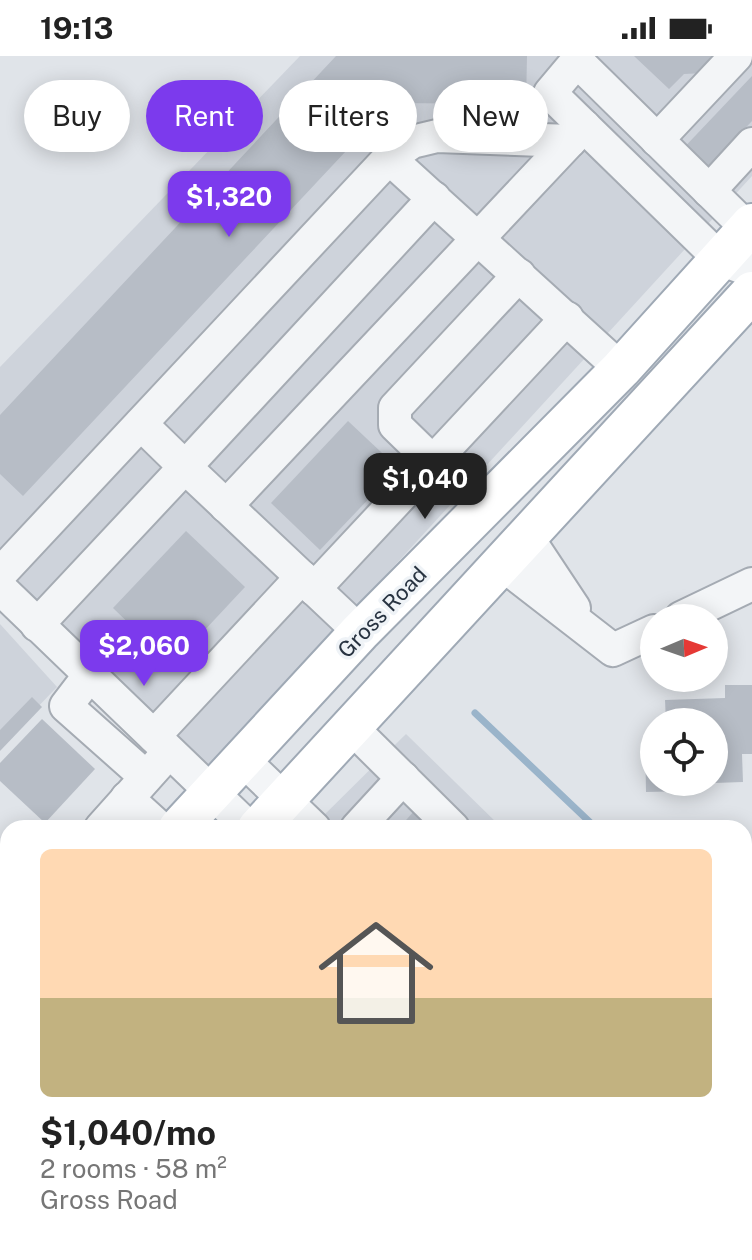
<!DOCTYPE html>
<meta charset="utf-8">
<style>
body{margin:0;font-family:"Public Sans",sans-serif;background:#f6f6f6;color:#222;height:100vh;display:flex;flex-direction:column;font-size:30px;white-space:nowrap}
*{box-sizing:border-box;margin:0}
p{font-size:26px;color:#767676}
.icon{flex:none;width:44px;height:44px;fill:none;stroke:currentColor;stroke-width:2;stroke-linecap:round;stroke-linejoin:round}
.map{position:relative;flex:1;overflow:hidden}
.drawer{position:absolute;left:0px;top:764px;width:752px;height:440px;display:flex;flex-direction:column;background:#fff;border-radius:24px 24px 0 0;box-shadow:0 4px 20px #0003}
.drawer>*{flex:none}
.hud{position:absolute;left:24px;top:24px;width:704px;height:72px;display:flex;gap:16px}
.needle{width:52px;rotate:88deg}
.fabs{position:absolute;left:640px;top:548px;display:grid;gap:16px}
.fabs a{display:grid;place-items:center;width:88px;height:88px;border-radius:50%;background:#fff;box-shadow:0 4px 20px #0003;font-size:40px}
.price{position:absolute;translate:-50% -68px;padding:0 18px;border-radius:16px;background:#7c3aed;color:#fff;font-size:26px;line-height:52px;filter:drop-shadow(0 2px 4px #0008)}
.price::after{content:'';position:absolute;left:50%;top:48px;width:24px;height:18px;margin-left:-12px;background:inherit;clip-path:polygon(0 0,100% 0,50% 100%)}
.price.current{background:#222;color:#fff}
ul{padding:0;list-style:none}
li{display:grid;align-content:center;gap:16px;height:424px;padding:0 40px}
li span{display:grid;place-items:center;height:248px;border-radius:12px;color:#555}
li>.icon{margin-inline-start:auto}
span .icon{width:144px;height:144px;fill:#fffc;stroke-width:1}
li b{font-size:34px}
.tag{padding:0 28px;border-radius:36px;background:#fff;box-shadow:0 4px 20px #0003;font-size:28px;line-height:72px}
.tag.current{background:#7c3aed;color:#fff}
.status{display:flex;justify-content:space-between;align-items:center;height:56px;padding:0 40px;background:#fff;direction:ltr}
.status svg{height:22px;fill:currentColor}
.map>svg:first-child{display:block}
.built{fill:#ced3db}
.green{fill:#c7d3c1}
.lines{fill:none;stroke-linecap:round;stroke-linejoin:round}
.stream{stroke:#9ab4ca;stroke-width:7}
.building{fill:#b7bdc6}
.minor-casing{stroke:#a5abb3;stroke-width:36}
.major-casing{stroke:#9fa9b5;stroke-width:44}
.minor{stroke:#f3f5f7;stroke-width:32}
.major{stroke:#fff;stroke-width:40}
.labels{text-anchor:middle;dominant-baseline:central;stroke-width:7;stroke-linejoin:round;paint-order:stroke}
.street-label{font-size:22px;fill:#283341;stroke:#eff3f7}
</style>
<div class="status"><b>19:13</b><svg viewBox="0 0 49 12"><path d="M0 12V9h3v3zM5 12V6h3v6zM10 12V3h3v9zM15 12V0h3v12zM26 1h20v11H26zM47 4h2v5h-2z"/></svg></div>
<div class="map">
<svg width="752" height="1204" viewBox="0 0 752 1204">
<rect width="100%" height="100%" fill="#e0e4e9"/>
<g class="built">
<polygon points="300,0 752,0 752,120 207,714 67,577 0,505 0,311"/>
<polygon points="0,568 57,631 0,690"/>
<polygon points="406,678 502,772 311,772"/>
</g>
<polygon class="green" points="8,1078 8,1196 201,1196 209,1204 0,1204 0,1087"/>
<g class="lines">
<g class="stream">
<polyline points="475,657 596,772"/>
<polyline points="744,913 752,921"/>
</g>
</g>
<g class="building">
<polygon points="336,0 527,0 526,48 391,47 23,440 0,418 0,359"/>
<polygon points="634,0 718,0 705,17 684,18 669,33"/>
<polygon points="752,20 752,65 700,120 677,99"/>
<polygon points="348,365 398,412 320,494 271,447"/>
<polygon points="186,475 245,531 172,609 113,552"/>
<polygon points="725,629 752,629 752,698 742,698 743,726 714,727 714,666 666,666 665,644 725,642"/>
<polygon points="32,641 42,651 0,695 0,674"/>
<polygon points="42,663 95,713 45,767 0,725 0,707"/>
<polygon points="645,684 654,684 654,726 689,726 690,735 646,736"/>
<polygon points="415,754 434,772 399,772"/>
<polygon points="8,823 8,853 0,861 0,832"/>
<polygon points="606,1196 690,1196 682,1204 599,1204"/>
</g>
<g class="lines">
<defs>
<g id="minor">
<polyline points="657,84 736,0"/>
<polyline points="389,102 412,86 437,80 570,85"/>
<polyline points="709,135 752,88"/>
<polyline points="752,184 748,173 577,5 550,37 720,203 752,215"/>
<polyline points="141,368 185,411 434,142"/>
<polyline points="433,406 395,369 395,352 519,219"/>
<polyline points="226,450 584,70"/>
<polyline points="527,481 574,552"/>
<polyline points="502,508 613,594 654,575"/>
<polyline points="0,518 389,102 621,313"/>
<polyline points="0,532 249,772"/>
<polyline points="314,533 567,262"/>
<polyline points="681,562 752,528"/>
<polyline points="37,569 185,411 360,576"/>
<polyline points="89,620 66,650 146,721"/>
<polyline points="351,671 453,772"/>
<polyline points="154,680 302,521"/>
<polyline points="242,703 314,772"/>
<polyline points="127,742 160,772"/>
<polyline points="101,772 160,706"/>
<polyline points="357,772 403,722"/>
<polyline points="8,879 8,886"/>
<polyline points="744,1033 752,1040"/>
<polyline points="235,1196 243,1204"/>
<polyline points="457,1196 466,1204"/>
<polyline points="560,1196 568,1204"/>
</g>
<g id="major">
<polyline points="179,772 360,576 621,313 752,168"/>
<polyline points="258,772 752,236"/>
<polyline points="0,971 8,962"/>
<polyline points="0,1046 8,1037"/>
</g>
</defs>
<use href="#minor" class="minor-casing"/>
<use href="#major" class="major-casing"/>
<use href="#minor" class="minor"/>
<use href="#major" class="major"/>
</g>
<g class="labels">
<g class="street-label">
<text transform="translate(382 556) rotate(-46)">Gross Road</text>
</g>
</g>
</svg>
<div class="fabs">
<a><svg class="needle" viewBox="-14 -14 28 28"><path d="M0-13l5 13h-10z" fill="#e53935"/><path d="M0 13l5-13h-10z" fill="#767676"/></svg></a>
<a><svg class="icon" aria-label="locate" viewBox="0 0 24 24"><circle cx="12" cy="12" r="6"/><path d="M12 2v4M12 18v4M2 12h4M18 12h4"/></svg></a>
</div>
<b class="price" style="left:229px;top:183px">$1,320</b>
<b class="price current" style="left:425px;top:465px">$1,040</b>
<b class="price" style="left:144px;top:632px">$2,060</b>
<div class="hud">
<a class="tag">Buy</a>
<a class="tag current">Rent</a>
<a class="tag">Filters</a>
<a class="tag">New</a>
</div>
<section class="drawer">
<ul>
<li><span style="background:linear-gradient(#ffd9b3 60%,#c2b280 0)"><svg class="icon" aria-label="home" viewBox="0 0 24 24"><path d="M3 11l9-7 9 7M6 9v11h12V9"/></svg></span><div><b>$1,040/mo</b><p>2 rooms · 58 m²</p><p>Gross Road</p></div></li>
</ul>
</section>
</div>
